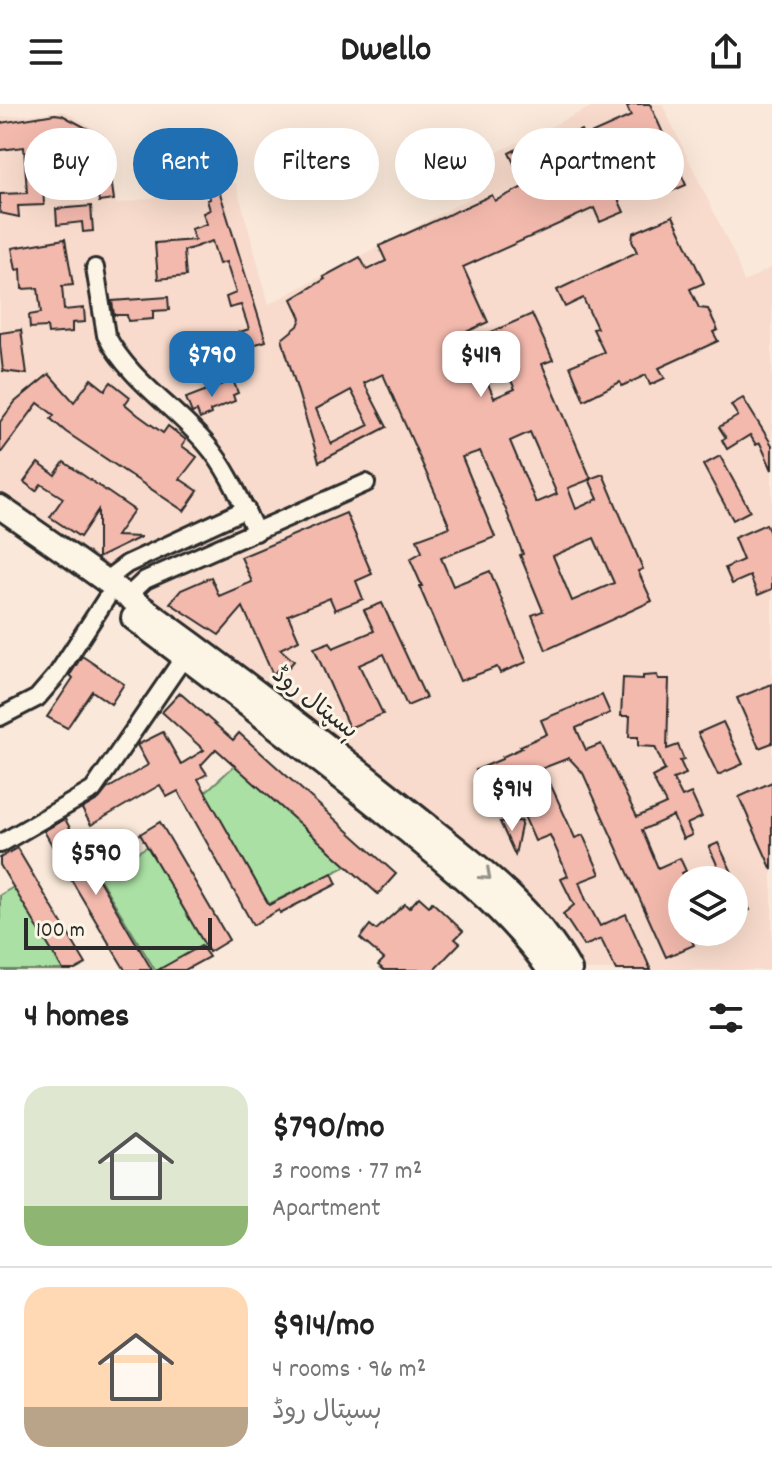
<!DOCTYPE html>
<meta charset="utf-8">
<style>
body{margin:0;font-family:Dekko,"Playpen Sans Arabic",sans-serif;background:#f6f6f6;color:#222;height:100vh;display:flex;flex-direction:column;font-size:30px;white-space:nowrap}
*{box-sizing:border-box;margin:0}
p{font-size:26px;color:#767676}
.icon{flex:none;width:44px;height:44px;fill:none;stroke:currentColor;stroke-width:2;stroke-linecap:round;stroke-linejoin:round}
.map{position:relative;height:866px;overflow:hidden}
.side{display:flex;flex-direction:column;background:#fff;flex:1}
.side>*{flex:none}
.top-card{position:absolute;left:24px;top:24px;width:724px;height:72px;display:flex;gap:16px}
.buttons{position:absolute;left:668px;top:762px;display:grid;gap:16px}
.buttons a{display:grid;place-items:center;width:80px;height:80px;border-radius:50%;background:#fff;box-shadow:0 8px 32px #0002;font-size:40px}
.scale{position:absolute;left:24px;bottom:20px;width:188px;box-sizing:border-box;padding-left:8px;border:4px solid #2b2b2b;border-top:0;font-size:22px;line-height:28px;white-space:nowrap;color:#2b2b2b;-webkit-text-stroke:6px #fcf5e5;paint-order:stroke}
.price{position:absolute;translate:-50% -68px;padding:0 18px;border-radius:16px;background:#fff;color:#222;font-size:26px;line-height:52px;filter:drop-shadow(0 2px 4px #0008)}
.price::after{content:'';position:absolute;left:50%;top:48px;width:24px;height:18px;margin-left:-12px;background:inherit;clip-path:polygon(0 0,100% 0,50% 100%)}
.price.current{background:#1f6fb2;color:#fff}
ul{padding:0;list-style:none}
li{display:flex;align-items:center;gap:24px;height:200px;padding:0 24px}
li+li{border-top:2px solid #e0e0e0}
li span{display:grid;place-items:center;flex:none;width:224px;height:160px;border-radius:24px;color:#555}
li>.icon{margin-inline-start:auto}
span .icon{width:96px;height:96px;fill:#fffc;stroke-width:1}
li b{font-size:34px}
h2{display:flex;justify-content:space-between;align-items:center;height:96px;padding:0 24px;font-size:34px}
.chip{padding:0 28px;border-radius:36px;background:#fff;box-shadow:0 8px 32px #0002;font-size:28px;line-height:72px}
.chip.current{background:#1f6fb2;color:#fff}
header{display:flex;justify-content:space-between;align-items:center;height:104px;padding:0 24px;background:#fff;font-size:36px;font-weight:700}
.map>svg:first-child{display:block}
.built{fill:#f8dbcc;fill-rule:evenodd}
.green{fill:#aae0a3;stroke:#6a8667;stroke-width:2}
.building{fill:#f3b9ad;stroke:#2b2b2b;stroke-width:2;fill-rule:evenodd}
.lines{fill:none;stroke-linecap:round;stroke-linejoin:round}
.street-casing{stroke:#2b2b2b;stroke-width:22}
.secondary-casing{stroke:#2b2b2b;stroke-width:28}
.street{stroke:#fcf5e5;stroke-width:16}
.secondary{stroke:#fcf5e5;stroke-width:22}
.oneway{stroke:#949088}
.labels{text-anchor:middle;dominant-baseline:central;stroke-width:6;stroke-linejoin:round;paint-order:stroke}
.street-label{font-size:24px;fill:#2b2b2b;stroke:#fcf5e5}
</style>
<header><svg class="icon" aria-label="menu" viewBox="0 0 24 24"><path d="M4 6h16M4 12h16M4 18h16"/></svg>Dwello<svg class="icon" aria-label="share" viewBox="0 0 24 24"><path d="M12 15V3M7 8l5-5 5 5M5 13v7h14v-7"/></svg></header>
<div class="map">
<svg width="772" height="866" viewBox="0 0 772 866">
<rect width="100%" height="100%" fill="#fae9da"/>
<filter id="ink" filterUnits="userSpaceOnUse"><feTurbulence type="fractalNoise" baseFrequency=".0125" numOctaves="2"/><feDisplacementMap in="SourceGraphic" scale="16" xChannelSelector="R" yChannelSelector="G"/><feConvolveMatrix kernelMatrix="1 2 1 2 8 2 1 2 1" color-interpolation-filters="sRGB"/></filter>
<g filter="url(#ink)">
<path class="built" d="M597,0H662L735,152L744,178L772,163V866H570L563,853L0,404V13L64,7L104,30L116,100L236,79L269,200L472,93L459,67ZM682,776H734V828H682Z"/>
<g class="green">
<polygon points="235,661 347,762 269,800 202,691"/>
<polygon points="148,742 207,840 163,866 155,866 98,772"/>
<polygon points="17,781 67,866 0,866 0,791"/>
</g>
<g class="building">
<path d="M632,0H650L686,81L660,92L634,35L598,51L624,108L600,118L594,104L463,163L488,218L466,228L494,294L515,285L489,229L532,210L553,256L542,260L591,375L568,384L576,405L598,395L589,375L603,370L643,465L638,467L652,497L546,546L532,511L543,507L520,451L523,450L506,406L480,347L462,353L495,433L441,454L453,482L490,467L527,558L500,569L497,563L460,577L419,482H422L410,455L422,448L417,435L450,423L383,270L364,279L387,323L319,358L282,235L298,222L301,214L292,195L325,175L323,173L360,153L367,166L386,157L379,142L492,91L495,97L525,82L509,49L545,31L550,40L581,26L584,33L631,12L627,3ZM351,286L369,321L331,340L316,305ZM530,328L557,390L536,399L510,337ZM594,434L614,479L572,497L553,452Z"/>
<polygon points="55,10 62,11 90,26 92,42 79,42 81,75 43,77 44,101 18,102 19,113 0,109 0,90 27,89 24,43 0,46 0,19"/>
<polygon points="111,74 114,96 99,98 96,76"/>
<polygon points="219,86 266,237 242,244 237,229 249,225 241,201 229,204 226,193 236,189 226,158 219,160 212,137 184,147 186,172 158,175 155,139 195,136 191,125 207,120 203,109 210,106 207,96 210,95 209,89"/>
<polygon points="91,102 93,127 83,128 82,118 57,121 56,105"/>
<polygon points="673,112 704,179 690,185 699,204 708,205 718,226 713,228 718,237 659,264 665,274 650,281 646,271 622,282 620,278 584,296 570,262 604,248 593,225 597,224 583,194 565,203 557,186 637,148 632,137 633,129"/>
<polygon points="65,135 73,181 62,182 64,206 84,204 85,218 72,219 72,228 48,230 47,223 30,224 29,211 41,209 38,184 22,185 21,165 16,166 12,144"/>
<polygon points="168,193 169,206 153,207 153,215 128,217 127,211 114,211 112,197"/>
<polygon points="21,226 27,270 3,267 0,241 0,229"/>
<polygon points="49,270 74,298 91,275 105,286 111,278 130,293 125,300 138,311 163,329 168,322 186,336 182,342 197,353 180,375 198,387 184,407 66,328 51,315 54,311 38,299 0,350 0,318 15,298"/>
<polygon points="233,276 238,289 233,291 235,297 210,307 211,310 200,315 197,307 192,309 186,294"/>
<polygon points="743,294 772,341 772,366 760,339 756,341 750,331 727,345 722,336 726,334 719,323 738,312 731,301"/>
<polygon points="720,352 750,407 733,416 703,361"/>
<polygon points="64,358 134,406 116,432 141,433 98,454 98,406 80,433 50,413 63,394 41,380 36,387 24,378 38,359 55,371"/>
<polygon points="346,409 372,470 356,477 363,495 335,506 330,494 288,511 299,536 280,545 294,557 287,565 282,560 273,571 243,503 219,531 170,499 181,486 211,473 219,492 252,478 241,453"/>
<polygon points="766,420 772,434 772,485 758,491 750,472 732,480 725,464 743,456 734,434"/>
<polygon points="382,499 426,594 407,602 384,550 359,561 383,610 349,624 314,544 330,538 333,544 374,527 364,506"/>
<polygon points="82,552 124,580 111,600 92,587 67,624 47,613 73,574 70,571"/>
<polygon points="657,571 658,575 669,575 667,645 678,641 684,656 680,657 686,670 673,675 682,693 691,689 702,713 687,720 692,731 683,735 673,712 642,726 658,764 680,754 686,767 682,769 685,776 682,776 682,828 688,828 694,841 666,853 583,669 569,654 543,664 575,734 583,731 600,770 579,778 586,796 600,822 626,810 651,866 616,866 601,835 584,842 563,810 574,801 561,775 568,772 550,731 535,737 512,684 489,693 476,666 502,655 502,653 522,644 520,642 547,630 541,616 602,591 610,609 576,624 586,646 601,640 637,713 666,700 652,673 665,666 655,643 638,642 638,633 629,633 630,612 621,612 623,574 643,575 643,572"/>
<polygon points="772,580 772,639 759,644 737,594"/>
<polygon points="180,589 233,636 239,629 396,770 378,790 216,645 201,661 207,670 198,675 269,801 332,769 337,780 280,809 279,806 253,821 178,687 167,693 160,681 91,721 82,705 99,695 107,685 148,661 137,641 163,628 181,660 204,646 162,608"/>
<polygon points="723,618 743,660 718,671 698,629"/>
<polygon points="772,678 772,766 739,693"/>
<polygon points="65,715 93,766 152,866 125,866 76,784 44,727"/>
<polygon points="522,717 515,751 500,718"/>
<polygon points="160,718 229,836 209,848 140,730"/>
<polygon points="718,739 750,806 741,810 734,796 734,776 724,776 709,743"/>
<polygon points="17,744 86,860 75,866 63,866 0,761 0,754"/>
<polygon points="419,793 429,802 432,798 463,827 455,835 460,839 434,866 384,866 378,861 384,855 360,834 370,821 376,826 405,800 409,804"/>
<polygon points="201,842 209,853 185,866 158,866"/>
</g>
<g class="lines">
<defs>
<g id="street">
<path d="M95,164L106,231C129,276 175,303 207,341C228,365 242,399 256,428"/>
<polyline points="106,476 127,460 246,405"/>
<polyline points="128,492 145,476 366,379"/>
<polyline points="0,613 37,594 56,572 106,495"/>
<polyline points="0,740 93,686 184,553"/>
</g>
<g id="secondary">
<path d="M0,403C136,496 268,594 397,697C458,747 531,796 570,866"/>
<path d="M133,514C225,584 318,653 406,726C458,769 511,811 549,866"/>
</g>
</defs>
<use href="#street" class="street-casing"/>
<use href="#secondary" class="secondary-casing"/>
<use href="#street" class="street"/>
<use href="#secondary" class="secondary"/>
</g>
<defs><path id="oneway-chevron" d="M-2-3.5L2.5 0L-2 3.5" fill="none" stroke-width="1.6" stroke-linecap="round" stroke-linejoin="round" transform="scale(2)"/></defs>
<use class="oneway" href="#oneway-chevron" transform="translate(486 771) rotate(42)"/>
</g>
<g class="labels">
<g class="street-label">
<text transform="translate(314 600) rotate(38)">ہسپتال روڈ</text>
</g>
</g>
</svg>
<div class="buttons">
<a><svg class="icon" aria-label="layers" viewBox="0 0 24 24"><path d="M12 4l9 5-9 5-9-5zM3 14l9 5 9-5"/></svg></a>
</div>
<div class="scale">100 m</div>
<b class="price current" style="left:212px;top:295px">$790</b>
<b class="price" style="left:481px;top:295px">$419</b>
<b class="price" style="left:512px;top:729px">$914</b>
<b class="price" style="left:96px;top:793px">$590</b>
<div class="top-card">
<a class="chip">Buy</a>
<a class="chip current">Rent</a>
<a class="chip">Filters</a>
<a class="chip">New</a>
<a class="chip">Apartment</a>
</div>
</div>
<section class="side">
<h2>4 homes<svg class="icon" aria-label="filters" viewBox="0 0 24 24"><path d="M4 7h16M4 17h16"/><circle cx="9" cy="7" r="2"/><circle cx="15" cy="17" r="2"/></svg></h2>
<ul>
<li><span style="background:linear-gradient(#dfe7d0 75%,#8fb573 0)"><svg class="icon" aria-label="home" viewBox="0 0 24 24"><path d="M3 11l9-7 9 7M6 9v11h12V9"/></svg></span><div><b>$790/mo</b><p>3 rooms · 77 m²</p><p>Apartment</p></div></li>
<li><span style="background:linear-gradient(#ffd9b3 75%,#b9a48a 0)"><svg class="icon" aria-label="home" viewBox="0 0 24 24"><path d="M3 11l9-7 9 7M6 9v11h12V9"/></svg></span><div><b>$914/mo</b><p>4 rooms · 96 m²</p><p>ہسپتال روڈ</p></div></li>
</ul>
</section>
